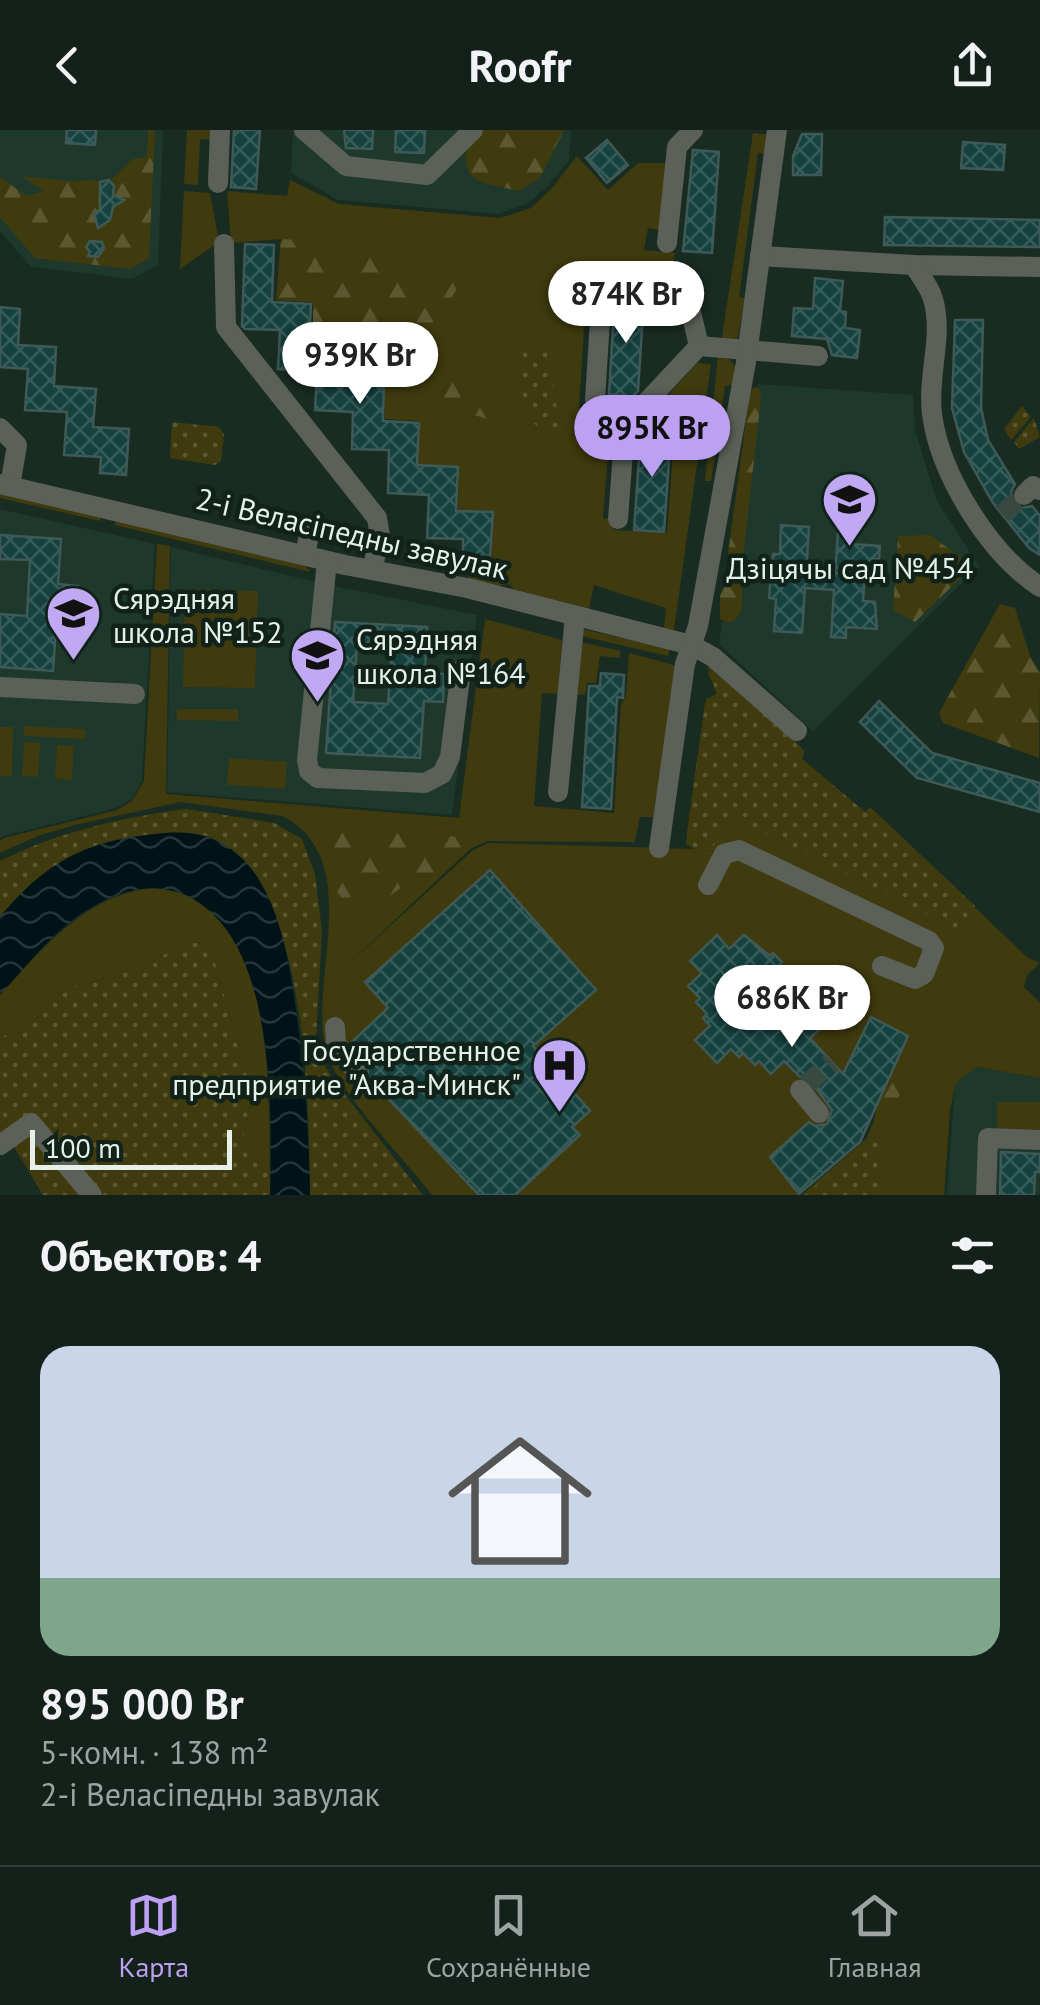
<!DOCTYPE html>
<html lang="ru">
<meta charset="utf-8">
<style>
body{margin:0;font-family:"PT Sans",sans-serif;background:#1c2923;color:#f1f3f6;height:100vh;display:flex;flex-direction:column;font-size:38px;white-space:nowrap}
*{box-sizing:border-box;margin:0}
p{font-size:32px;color:#9da3a2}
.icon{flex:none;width:55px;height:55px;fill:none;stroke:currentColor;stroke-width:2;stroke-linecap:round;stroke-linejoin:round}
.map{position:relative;height:1065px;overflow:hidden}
.drawer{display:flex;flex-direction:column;background:#13211a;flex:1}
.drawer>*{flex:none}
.scale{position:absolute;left:30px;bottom:25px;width:202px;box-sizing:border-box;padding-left:10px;border:5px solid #e5f1ea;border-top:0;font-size:28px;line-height:35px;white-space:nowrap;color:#e5f1ea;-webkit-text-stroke:8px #102219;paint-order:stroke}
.price{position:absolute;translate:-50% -85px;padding:0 22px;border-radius:35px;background:#fff;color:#222;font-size:32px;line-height:65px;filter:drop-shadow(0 2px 5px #0008)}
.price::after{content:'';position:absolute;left:50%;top:60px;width:30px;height:22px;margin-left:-15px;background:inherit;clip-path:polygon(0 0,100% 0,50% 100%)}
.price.current{background:#bca0f2;color:#111}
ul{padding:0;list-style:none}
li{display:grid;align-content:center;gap:20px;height:530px;padding:0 40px}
li span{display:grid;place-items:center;height:310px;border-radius:30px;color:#555}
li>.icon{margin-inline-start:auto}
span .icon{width:180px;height:180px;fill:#fffc;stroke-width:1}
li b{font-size:42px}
h2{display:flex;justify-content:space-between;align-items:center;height:120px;padding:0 40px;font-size:42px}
header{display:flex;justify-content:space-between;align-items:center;height:130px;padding:0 40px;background:#13211a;font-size:45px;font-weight:800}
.menu{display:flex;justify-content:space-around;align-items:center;height:140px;border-top:2px solid #323e39;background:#13211a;font-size:28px;color:#9da3a2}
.menu a{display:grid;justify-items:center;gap:5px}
.menu .current{color:#bca0f2}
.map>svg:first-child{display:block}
.built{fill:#1e382b}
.grass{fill:#3f3b0e}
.forest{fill:url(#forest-firs)}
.park{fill:url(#park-dots)}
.water{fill:url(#water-waves)}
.building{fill:url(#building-cross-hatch);stroke:#3f5956;stroke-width:2.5;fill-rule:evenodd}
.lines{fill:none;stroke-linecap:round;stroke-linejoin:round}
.minor-tunnel{stroke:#384a40;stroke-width:20;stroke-dasharray:20 10;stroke-linecap:butt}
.minor{stroke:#5b6058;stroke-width:20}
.labels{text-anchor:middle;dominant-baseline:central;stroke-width:9;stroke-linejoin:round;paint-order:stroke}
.street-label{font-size:30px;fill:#e5f1ea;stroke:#102219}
.poi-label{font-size:30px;fill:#e5f1ea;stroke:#102219;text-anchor:start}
</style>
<header><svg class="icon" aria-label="back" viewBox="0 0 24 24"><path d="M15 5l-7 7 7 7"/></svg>Roofr<svg class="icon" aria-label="share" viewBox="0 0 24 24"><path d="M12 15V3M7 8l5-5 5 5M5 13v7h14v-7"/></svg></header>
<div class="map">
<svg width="1040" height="1065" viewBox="0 0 1040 1065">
<defs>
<pattern id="forest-firs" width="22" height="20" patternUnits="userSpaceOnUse" patternTransform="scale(2.5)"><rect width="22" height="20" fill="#3f3b0e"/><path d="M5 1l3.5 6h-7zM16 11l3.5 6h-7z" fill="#5b5831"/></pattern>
<pattern id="park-dots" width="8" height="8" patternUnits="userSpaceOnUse" patternTransform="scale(2.5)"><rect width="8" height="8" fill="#3f3b0e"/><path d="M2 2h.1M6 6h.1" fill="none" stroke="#5b5831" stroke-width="1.8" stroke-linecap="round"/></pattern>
<pattern id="water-waves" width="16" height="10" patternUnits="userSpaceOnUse" patternTransform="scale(2.5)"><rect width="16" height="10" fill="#001319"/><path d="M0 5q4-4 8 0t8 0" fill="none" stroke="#25363b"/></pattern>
<pattern id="building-cross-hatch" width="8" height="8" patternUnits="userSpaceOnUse" patternTransform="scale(2.5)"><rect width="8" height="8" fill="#15413e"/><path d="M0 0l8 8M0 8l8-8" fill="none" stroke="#375d5a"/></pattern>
</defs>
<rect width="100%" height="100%" fill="#192c22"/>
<g class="built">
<polygon points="0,0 163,0 158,135 132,149 31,137 0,101"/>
<polygon points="293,0 571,0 569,30 548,56 527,74 498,84 338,70 291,43"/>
<polygon points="758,254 913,265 915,301 937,371 979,436 813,601 719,514"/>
<polygon points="0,379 155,414 142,651 132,669 116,678 0,707"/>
<polygon points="171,417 324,454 477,485 452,685 167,662"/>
<polygon points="976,937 1040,948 1040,1065 947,1065 955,953"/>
</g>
<g class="grass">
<polygon points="187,0 213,0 212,10 200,9 198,55 184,54"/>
<polygon points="753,3 772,5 769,24 758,23 739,167 745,168 737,211 721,214"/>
<polygon points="577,26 608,60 638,33 672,33 660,100 648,98 644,120 675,123 669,165 613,161 611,152 573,150 570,178 585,180 579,278 609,310 603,388 613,389 613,400 667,403 675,297 645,291 697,233 711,234 674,500 664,498 666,478 594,455 588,483 516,463 510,454 491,457 469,448 464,427 491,427 494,381 458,380 459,336 418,335 420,291 385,289 385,251 349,250 349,212 313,210 313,172 276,170 281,109 231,113 227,61 287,66 290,50 339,74 500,88 531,78 552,58"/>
<polygon points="184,61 210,63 219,112 180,139"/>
<polygon points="718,226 729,229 735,236 733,255 725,256 711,351 705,351"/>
<polygon points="0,360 102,384 100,391 0,368"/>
<polygon points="117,388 305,434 310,442 115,395"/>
<path d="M157,414L170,416L166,664L459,688L485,489L562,510L558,564L542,563L534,676L614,683L621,575L626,566L629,523L678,536L653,687H640L635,712L487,711L470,719L341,841L472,721L488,713L695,719L686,714L688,694L705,574L707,569L717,564L707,541L790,605L804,621L802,629L865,682L870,677L1027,827L1040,833L1027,845L1024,857L1040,873V948L977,937L956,953L950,980L944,1065H802L867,1008L908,906L860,1012L798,1065H432C403,1026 334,960 325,915C310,846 365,728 282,686L181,672L79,694L40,705L0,723V711L4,708L117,680L132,671L144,651Z"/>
<polygon points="185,459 258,461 255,558 183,557"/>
<polygon points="578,498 670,519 668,526 577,505"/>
<polygon points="576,511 621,521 619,528 600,526 596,553 587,553 585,565 572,564"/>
<polygon points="177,579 238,579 238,591 177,590"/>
<polygon points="24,596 85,599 85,609 24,606"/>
<polygon points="0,597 13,597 12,646 0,646"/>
<polygon points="24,612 40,613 38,647 22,646"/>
<polygon points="57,615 74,616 72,650 55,649"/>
<polygon points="229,628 287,632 285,659 227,655"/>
<path d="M148,758C276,760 269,958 270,1047L243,1008L253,967L214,829L203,814L187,811L155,830L95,852L64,859L25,901L0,907V865C43,818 82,769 148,758Z"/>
<rect x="997" y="972" width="43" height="32"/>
</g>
<g class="forest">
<polygon points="148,0 155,0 149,128 130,139 35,128 0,87 0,47 27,66 44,61 21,46 68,51 111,50 133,29 147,27"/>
<path d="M468,0H564L540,48L518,61C470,49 461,54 468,0Z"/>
<path d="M281,109L310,111L330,131L357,121L401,125L400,146L461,151C440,190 417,220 385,251L349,250V212L313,210V172L276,170Z"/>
<polygon points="443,237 491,290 447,277 421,252"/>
<polygon points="754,257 760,259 761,269 743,426 737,432 730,430 728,424 750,261"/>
<polygon points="930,405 973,436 915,492 893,480 898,406"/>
<path d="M735,449L742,456C742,472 745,486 729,493L720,489V466L726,452Z"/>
<polygon points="1000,474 1015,478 1030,526 1040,542 1039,628 943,593 939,583"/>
<path d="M384,695L473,710L437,746L405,755L382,771L349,777C345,771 337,764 335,757C328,735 338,719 314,705L315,696Z"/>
<path d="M910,914H916L913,936L902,961L877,1006C879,1012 877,1058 876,1065H829L832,1058L849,1044L880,999L874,995C876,968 892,934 910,914Z"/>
</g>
<g class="park">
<path d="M520,219L549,221L560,302L551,305C514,288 520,254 520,219Z"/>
<polygon points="1022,276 1031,287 1011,310 1004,299"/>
<polygon points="1034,288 1040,307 1019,319 1014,312"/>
<polygon points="172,292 219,297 224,304 221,331 215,335 170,328"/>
<polygon points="707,534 804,621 802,629 865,682 870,677 975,776 959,800 729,685 709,725 686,714 705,574 707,569 717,564"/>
<path d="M187,679L274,693L302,709L315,744L322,801L316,909L321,930L335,952L423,1065H310C309,973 308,758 216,710C196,700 170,702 148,705C81,711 44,736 0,787V731C58,702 123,687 187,679Z"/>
<polygon points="187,811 203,814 214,829 253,967 243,1008 270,1047 270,1065 43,1065 10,1010 0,1011 0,907 25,901 64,859 95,852 155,830"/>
<polygon points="882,997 881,1065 805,1065"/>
</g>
<path class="water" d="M165,703C267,695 285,803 296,880C305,942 309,1002 310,1065H270C272,979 277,804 183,764C144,748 100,768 69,793C44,813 22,841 0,865V787C49,728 90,710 165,703Z"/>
<g class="building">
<polygon points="67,0 96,0 95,15 66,13"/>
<polygon points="234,0 260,0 256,59 231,57"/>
<polygon points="344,0 373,0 372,19 346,18"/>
<polygon points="396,0 425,0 424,23 395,22"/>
<polygon points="802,4 822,4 821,45 793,45 793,26"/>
<polygon points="607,10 628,35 607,53 586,28"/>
<polygon points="963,12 1005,15 1003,40 961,38"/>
<polygon points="693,20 719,22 712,123 683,121"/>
<polygon points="109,50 114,56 113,65 124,70 113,77 110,90 98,98 94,83 100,80 100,52"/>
<polygon points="885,87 1040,90 1040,117 884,115"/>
<polygon points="90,111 102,112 104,118 98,127 88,126 90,122 86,117"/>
<polygon points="245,114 274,115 272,172 311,174 309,213 347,214 345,252 384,254 383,291 419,293 417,335 458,337 456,381 493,382 490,426 463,425 463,409 427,408 429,365 388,363 389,320 352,319 353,282 315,280 317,241 278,239 280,200 245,199 242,196"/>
<polygon points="815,148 843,151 840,181 846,182 845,198 860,200 857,228 832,225 827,209 792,206 794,178 813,179"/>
<polygon points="615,165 644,167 638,261 632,267 609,264"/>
<polygon points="0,177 20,179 18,215 56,217 54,256 96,259 93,297 129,299 126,345 100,343 101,327 64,325 67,282 25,280 28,239 0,237"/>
<polygon points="955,190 983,190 981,278 988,310 1015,354 1011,362 1014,374 1021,378 1032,376 1040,386 1040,425 1029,418 993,373 964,322 952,278"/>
<polygon points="641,299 671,301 664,402 634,400"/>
<polygon points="781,395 809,397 806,444 835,446 838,402 853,403 852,414 880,416 879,429 873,429 872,442 865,442 863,471 875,472 877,499 846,497 846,508 831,507 834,460 805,458 802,503 774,501 776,469 769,468 773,424 780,424"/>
<polygon points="0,405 61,409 58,454 78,456 76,484 57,483 53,541 0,537 0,484 27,486 30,430 0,429"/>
<path d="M335,492L427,497L425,542L444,544L443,572L424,571L420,628L326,623ZM357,516L392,518L388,574L353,572Z"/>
<polygon points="601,543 624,545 623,568 617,567 611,679 582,677 589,556 600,556"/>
<polygon points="879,571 932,623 1040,653 1040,682 917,648 860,592"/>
<polygon points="490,740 596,860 533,916 590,981 572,997 580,1005 515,1065 479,1065 368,947 368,934 352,912 388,878 365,852"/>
<polygon points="717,805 729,819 744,805 770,826 773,823 782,832 773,841 785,849 792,859 800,851 810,861 807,865 817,877 814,880 826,893 810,908 843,944 871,887 908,906 860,1012 799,1064 770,1027 809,992 815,996 827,994 832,980 811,951 799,946 784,931 771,944 759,931 755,935 743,923 739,927 731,919 717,933 695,910 710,896 703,888 707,884 696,872 700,868 688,856 702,843 690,831"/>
<polygon points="1001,1022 1040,1024 1040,1042 1035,1042 1034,1065 1000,1065"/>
</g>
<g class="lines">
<g class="minor-tunnel">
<polyline points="1002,384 1024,365"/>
<polyline points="806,955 832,932"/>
</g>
<g class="minor">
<polyline points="304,0 346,36 427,45 473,0"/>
<polyline points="218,53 220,0"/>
<polyline points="667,113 677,17 693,0"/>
<polyline points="224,114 226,197 377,388 380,406 372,440"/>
<polyline points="760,126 914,135 1040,137"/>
<path d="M914,135C920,146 930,157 933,169C944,206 927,246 932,284C940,345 989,423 1040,457"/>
<polyline points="602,157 595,270 625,295"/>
<polyline points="690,178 699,216"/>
<polyline points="0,298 17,315 10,356"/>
<polyline points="0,354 345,435 467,458 691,515 713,527 797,601"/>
<polyline points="1024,365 1033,356 1040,360"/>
<polyline points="618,389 625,295 699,216 818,226"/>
<polyline points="305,425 309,405"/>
<polyline points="327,431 307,630 309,641 318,648 425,653 442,644 450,627 461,540"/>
<polyline points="0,557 135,564"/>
<polyline points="558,662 575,486"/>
<polyline points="659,718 685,534 698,496 746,232 777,0"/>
<polyline points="708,755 724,724 739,720 929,811 934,818 924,844 915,849 882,836"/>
<polyline points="335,897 336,914 356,941"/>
<polyline points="800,960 819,983"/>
<polyline points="0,1015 31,993 92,1065"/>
<polyline points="986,1065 988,1008 1040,1010"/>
</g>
</g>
<defs>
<symbol id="school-pin" viewBox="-11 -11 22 30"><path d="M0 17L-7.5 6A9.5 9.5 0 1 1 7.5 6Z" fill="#c0a8f3" stroke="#102219"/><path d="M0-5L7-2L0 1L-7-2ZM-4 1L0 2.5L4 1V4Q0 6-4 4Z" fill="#111"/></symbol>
<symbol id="hospital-pin" viewBox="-11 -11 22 30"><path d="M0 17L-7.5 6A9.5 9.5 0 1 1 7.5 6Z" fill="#c0a8f3" stroke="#102219"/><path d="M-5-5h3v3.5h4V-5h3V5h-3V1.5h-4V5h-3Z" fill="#111"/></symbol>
</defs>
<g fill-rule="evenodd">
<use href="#school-pin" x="818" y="338" width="63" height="86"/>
<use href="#school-pin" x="42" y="452" width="63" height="86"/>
<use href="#school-pin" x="286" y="494" width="63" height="86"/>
<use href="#hospital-pin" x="528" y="904" width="63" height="86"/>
</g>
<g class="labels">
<g class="street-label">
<text transform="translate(352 403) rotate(13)">2-і Веласіпедны завулак</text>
</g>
<g class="poi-label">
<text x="850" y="437" text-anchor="middle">Дзіцячы сад №454</text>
<text x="113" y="467">Сярэдняя<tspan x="113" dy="34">школа №152</tspan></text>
<text x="356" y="508">Сярэдняя<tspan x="356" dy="34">школа №164</tspan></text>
<text x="521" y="919" text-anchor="end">Государственное<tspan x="521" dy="34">предприятие "Аква-Минск"</tspan></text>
</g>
</g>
</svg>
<div class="scale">100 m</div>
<b class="price" style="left:626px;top:216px">874K Br</b>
<b class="price" style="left:360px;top:277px">939K Br</b>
<b class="price current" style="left:652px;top:350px">895K Br</b>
<b class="price" style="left:792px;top:920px">686K Br</b>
</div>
<section class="drawer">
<h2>Объектов: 4<svg class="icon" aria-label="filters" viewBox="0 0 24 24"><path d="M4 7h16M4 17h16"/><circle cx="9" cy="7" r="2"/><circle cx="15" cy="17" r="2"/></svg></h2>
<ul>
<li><span style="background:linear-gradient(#c9d6e8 75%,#7fa58c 0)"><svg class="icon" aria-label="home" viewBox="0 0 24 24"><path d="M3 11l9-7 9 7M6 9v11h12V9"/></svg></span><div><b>895 000 Br</b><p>5-комн. · 138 m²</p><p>2-і Веласіпедны завулак</p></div></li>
</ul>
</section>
<nav class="menu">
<a class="current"><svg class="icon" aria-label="map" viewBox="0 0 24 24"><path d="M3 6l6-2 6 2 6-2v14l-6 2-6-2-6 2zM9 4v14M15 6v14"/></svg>Карта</a>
<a><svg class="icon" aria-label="saved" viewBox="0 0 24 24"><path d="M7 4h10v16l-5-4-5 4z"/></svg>Сохранённые</a>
<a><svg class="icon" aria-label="home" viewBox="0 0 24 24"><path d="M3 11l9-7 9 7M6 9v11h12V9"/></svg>Главная</a>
</nav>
